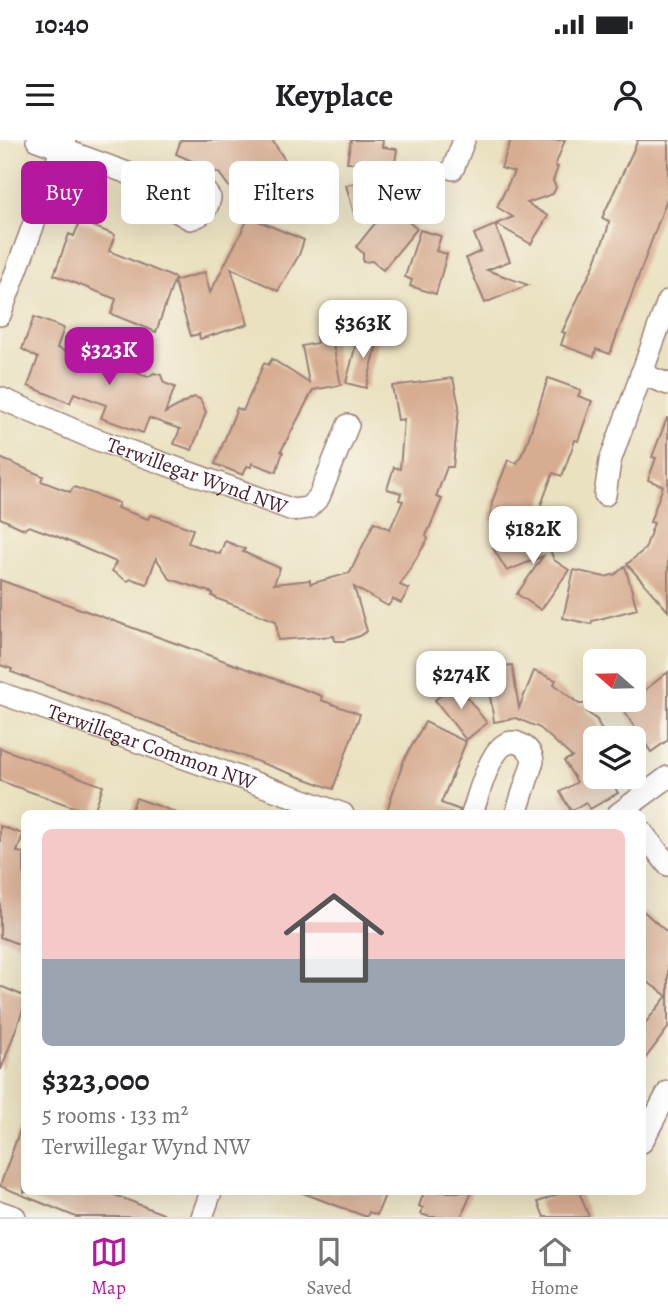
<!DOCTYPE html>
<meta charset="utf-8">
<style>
body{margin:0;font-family:Alegreya,serif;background:#f2f2f2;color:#202124;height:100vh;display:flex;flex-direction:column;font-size:26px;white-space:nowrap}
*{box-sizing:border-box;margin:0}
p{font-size:23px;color:#757577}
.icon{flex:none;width:38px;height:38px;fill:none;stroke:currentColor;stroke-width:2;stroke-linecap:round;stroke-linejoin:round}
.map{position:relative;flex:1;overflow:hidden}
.sheet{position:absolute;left:21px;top:670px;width:625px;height:385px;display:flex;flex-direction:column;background:#fff;border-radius:10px;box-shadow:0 7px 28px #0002}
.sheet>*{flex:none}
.top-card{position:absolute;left:21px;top:21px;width:626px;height:63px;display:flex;gap:14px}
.needle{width:46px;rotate:290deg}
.tools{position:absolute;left:583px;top:509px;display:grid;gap:14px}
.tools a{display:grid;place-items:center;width:63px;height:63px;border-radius:10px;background:#fff;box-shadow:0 7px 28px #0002;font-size:35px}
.price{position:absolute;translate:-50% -60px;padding:0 16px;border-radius:14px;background:#fff;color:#222;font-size:23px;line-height:46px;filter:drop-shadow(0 2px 4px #0008)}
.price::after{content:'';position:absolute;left:50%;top:42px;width:21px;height:16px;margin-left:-10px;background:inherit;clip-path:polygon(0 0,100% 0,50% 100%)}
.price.active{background:#b5179e;color:#fff}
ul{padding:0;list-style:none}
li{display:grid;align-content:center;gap:14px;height:371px;padding:0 21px}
li span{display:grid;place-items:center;height:217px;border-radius:10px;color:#555}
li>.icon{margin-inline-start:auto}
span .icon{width:126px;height:126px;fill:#fffc;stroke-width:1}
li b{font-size:30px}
.chip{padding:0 24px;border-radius:10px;background:#fff;box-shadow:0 7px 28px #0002;font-size:24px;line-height:63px}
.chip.active{background:#b5179e;color:#fff}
.status{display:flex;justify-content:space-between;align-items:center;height:49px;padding:0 35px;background:#fff;direction:ltr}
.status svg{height:19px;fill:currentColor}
header{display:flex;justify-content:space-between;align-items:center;height:91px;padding:0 21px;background:#fff;font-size:32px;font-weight:700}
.tab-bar{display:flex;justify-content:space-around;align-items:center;height:98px;border-top:2px solid #e0e0e0;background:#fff;font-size:19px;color:#757577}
.tab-bar a{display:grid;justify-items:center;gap:4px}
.tab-bar .active{color:#b5179e}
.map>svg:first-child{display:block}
.building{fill:#d7ac91}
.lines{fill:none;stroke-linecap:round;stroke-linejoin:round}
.minor-casing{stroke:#9a8076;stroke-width:24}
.minor{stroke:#fff;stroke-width:21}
.labels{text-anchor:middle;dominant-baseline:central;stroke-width:5;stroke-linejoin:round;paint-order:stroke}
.street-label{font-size:21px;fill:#4a1f2b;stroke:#f7f3e8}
</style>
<div class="status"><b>10:40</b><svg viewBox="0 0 49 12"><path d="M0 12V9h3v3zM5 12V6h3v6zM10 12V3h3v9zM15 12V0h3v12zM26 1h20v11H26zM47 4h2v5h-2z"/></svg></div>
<header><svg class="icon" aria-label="menu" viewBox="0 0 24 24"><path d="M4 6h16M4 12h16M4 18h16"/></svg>Keyplace<svg class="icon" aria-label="person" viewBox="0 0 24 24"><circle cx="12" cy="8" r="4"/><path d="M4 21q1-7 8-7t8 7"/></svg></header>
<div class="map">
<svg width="668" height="1077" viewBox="0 0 668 1077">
<rect width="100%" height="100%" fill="#f7f3e8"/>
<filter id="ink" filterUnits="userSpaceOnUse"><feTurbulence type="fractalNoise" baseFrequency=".0143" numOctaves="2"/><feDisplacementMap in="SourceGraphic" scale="14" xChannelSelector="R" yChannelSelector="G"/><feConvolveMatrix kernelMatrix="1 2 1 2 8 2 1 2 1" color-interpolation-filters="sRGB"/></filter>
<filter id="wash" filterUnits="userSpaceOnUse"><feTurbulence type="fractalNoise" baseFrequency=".00686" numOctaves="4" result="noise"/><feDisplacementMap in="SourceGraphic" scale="28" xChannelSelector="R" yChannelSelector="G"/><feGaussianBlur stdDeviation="1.57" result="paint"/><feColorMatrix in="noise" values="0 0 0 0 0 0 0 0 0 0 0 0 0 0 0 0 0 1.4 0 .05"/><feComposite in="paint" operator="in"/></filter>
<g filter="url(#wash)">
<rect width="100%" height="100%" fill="#eae1c0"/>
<g id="blocks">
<g class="building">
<polygon points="181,0 272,0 296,37 246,70 219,33 176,14"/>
<polygon points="351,0 383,0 382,7 397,9 394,30 347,22"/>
<polygon points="511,0 565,0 555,26 558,27 553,41 556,47 553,54 527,63 548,76 531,104 496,84 513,77 497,67 514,32 501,28"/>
<polygon points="638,0 668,0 668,56 610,214 596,209 594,217 561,205 565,193 562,192 593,127 607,91 609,81 602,78"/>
<polygon points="394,35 392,46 398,73 417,89 383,130 372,121 363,122 363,113 356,107 385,71 355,77 346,45"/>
<polygon points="249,77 304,100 299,115 278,151 231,128 248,184 200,199 199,194 191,196 174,141 205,132 210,153"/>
<polygon points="80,81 115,95 109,111 175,138 156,192 111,174 116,159 54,135 69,94 74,96"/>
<polygon points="495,85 510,121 487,130 528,145 485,163 466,118 481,111 474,94"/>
<polygon points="420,90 441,96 436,111 447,114 436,154 410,146 412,140 405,137"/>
<polygon points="34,177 64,188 57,208 102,225 102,222 109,225 111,220 125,225 124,228 148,237 154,233 161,235 164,243 175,247 165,273 194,257 200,259 206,272 192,310 174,304 180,289 149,278 143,293 101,278 106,265 74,253 70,263 28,246 38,218 22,209"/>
<polygon points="359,192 379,196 366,248 346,243"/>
<polygon points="331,193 341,245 313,250 281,311 283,312 276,332 252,323 251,327 247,326 243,335 215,324 237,268 243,271 264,223 268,225 272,219 309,243 302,206 317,203 316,196"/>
<polygon points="453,238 459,266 453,327 447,327 436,357 442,359 426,396 428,399 400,445 409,449 401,463 393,459 388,466 354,447 367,491 360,496 344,501 335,501 334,496 278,500 276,481 218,459 212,456 213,453 170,439 156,418 147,444 132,439 127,441 112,431 116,422 56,396 29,386 24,389 0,378 0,318 43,336 41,341 70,352 74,347 119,363 117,368 148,379 150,375 155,376 193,389 188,403 220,414 225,401 245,409 243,412 280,428 274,444 310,440 310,444 350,433 374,382 390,389 403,361 399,360 401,353 387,349 394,327 400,329 404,279 398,280 392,246"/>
<polygon points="548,238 581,250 578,256 592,261 578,301 575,300 562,336 553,333 541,365 540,384 490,381 492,362 508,320 517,323 526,306"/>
<polygon points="667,278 668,278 668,471 627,424 645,409 654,383 650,382 663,346 648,340 656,318 652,317"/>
<polygon points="541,388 554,420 569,430 541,470 517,454 543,416 507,431 493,408"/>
<polygon points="625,426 637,469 592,481 591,484 563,478 574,430 605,437 616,434"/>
<polygon points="0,440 322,556 321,560 360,574 333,649 11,532 12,529 0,525"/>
<polygon points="512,525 519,568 534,531 556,540 554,544 579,564 587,564 587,572 597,580 605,598 595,598 595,637 609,637 618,653 590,669 586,662 571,671 560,652 577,642 564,621 572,617 540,588 516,578 494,582 486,529"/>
<polygon points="668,532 668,600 651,612 622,568"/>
<polygon points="456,543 487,583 466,600 435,560"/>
<polygon points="425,582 466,602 441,663 460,670 459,674 398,674 387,670 404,620"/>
<polygon points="0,608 103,646 93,674 0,641"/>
<polygon points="136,658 175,672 174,674 130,674"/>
<polygon points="0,686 23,694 17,712 24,713 24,806 0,797"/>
<polygon points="642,770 668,793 668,888 642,923 642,887 667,856 642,838"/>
<polygon points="0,846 24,856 24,867 1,930"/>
<polygon points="23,981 24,1052 107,1052 171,1077 76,1077 0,1046"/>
<polygon points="300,1052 386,1052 377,1075 369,1072 367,1077"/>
<polygon points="424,1052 472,1052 461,1077 430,1077 421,1074 423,1068 419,1066"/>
<polygon points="563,1052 579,1052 589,1077 544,1077 538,1062"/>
</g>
</g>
</g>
<g filter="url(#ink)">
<use href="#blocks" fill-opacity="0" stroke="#9a8076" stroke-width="2"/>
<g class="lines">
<defs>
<g id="minor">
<path d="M37,0L155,43H188L202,47L210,58C207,71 202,76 190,79L176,71L155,43"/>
<polyline points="453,29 464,0"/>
<polyline points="0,175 65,0"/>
<polyline points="641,234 668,244"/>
<path id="s1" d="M0,258L90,297L293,370L308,368L319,357L348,285"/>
<polyline points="605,355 610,321 668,161"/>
<path id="s2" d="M0,553L343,674"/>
<path d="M472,674C479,655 493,590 520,604C528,608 532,613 533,621L516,674"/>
<polyline points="618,674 668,637"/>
<polyline points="642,692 668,725"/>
<polyline points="642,1002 668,952"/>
<polyline points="0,1072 15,1077"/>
<polyline points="202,1077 211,1052"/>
</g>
</defs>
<use href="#minor" class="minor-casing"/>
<use href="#minor" class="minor"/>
</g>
</g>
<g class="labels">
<g class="street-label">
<text stroke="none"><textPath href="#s1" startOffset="212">Terwillegar Wynd NW</textPath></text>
<text stroke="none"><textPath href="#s2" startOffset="161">Terwillegar Common NW</textPath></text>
</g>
</g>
</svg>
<div class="tools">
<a><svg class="needle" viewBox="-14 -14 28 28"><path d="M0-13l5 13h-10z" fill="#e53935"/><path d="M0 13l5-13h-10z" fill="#757577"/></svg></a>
<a><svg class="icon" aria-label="layers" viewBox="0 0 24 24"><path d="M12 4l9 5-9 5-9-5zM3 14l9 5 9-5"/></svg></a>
</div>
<b class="price" style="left:363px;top:220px">$363K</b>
<b class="price active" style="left:109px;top:247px">$323K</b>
<b class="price" style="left:533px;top:426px">$182K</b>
<b class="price" style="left:461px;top:571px">$274K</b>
<div class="top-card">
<a class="chip active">Buy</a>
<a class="chip">Rent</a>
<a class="chip">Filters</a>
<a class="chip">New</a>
</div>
<section class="sheet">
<ul>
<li><span style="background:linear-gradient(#f6c9c9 60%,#9aa5b1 0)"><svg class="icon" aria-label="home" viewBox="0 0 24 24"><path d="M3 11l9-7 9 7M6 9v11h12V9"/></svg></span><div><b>$323,000</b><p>5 rooms · 133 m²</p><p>Terwillegar Wynd NW</p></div></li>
</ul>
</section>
</div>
<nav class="tab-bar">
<a class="active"><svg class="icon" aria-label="map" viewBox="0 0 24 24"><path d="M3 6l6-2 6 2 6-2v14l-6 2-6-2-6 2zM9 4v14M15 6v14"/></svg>Map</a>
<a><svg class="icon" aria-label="saved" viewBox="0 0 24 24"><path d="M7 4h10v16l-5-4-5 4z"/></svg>Saved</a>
<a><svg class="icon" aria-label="home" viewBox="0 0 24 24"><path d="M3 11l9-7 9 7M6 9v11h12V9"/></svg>Home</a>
</nav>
